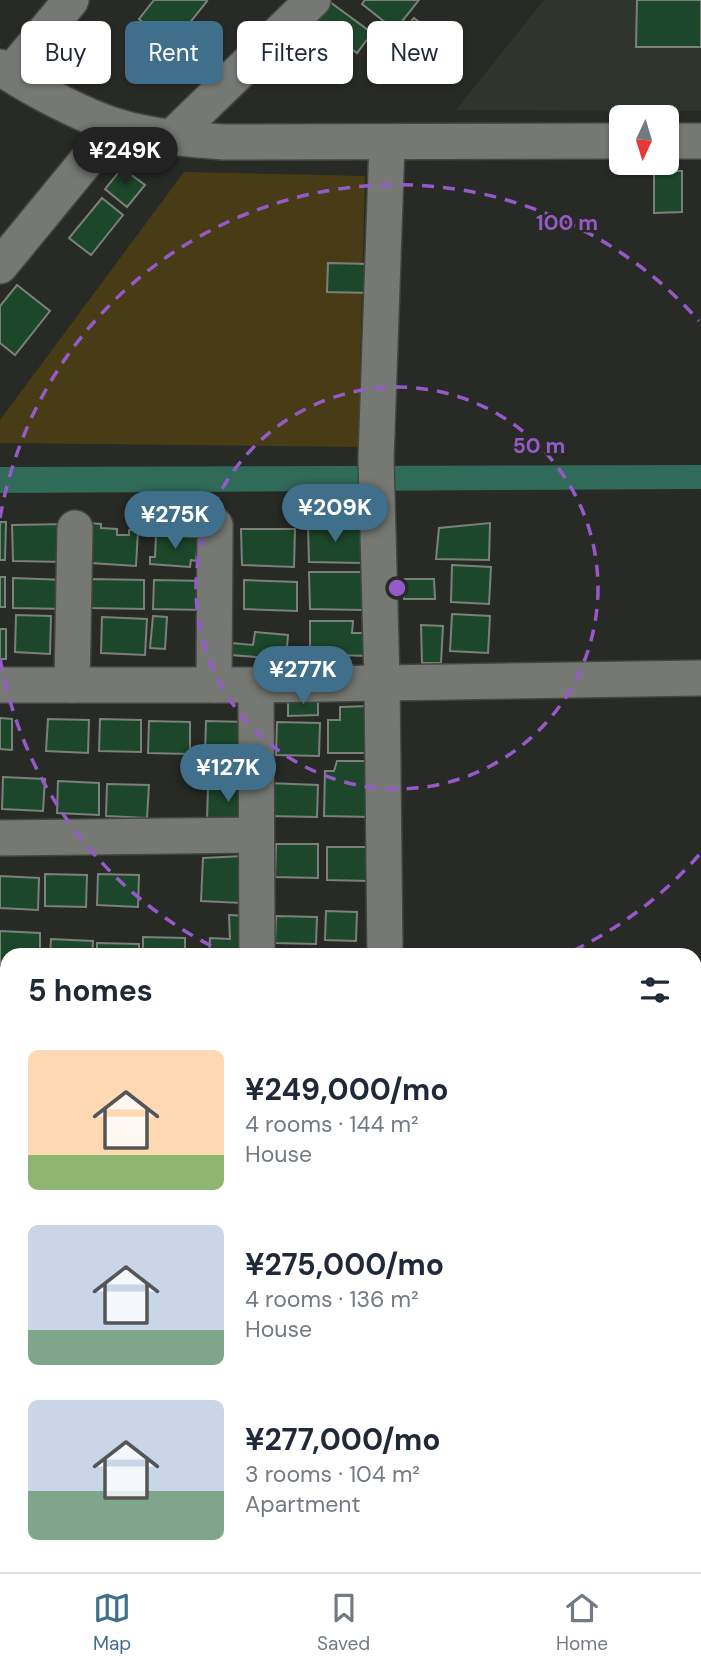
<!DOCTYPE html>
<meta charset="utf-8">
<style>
body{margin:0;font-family:"DM Sans",sans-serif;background:#f6f6f7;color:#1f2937;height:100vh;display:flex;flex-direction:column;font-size:26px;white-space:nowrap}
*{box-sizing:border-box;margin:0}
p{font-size:23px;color:#747a83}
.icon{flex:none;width:38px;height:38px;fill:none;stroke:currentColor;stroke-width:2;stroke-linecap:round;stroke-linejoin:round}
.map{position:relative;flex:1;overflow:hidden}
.drawer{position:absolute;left:0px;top:948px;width:702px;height:625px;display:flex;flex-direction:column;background:#fff;border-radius:21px 21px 0 0;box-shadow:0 2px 5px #0004}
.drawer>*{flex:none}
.hud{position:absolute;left:21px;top:21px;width:660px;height:63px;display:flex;gap:14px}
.needle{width:46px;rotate:184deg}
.tools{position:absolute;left:609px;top:105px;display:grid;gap:14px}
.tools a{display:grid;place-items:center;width:70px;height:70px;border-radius:10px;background:#fff;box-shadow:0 2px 5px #0004;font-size:35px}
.price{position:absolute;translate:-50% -60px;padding:0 16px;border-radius:24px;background:#3f6f8a;color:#fff;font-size:23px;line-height:46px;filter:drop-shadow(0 2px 4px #0008)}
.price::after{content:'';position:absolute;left:50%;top:42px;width:21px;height:16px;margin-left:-10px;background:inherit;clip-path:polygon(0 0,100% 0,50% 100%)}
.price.active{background:#222;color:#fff}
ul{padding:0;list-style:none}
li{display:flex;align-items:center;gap:21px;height:175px;padding:0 28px}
li span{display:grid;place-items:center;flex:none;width:196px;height:140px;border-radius:10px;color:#555}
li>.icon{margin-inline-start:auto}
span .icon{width:84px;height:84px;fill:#fffc;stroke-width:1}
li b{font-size:30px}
h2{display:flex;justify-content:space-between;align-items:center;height:84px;padding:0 28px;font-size:30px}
.tag{padding:0 24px;border-radius:10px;background:#fff;box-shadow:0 2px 5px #0004;font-size:24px;line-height:63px}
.tag.active{background:#3f6f8a;color:#fff}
.tabs{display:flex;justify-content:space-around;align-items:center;height:98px;border-top:2px solid #e0e1e3;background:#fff;font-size:19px;color:#747a83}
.tabs a{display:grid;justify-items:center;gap:4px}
.tabs .active{color:#3f6f8a}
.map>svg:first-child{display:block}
.built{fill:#2f352c}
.green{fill:#473c15}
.water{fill:#306a59}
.building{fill:#1d472a;stroke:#7b807c;stroke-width:2}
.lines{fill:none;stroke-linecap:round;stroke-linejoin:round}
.minor-casing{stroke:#444642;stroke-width:38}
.minor{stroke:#757873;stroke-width:35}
.ring{fill:none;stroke:#955ac8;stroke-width:3.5;stroke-dasharray:12 9}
.centre{fill:#955ac8;stroke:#282a26;stroke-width:3.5}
.ring-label{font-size:21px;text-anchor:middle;font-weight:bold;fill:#955ac8;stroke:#282a26;stroke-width:5;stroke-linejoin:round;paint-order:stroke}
</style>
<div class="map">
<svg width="701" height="1572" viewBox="0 0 701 1572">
<rect width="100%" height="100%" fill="#282a26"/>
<polygon class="built" points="544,0 701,0 701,111 456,110"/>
<polygon class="green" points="184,172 365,176 358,447 0,443 0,420"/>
<polygon class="water" points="701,465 701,489 0,493 0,467"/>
<g class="building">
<polygon points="154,0 205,0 207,1 172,45 139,19"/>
<polygon points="365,0 419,0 395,30 362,4"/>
<polygon points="637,0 701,0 701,47 636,47"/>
<polygon points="330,2 372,33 357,53 315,22"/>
<polygon points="414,18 432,32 409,61 391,46"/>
<polygon points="122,168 145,185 127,207 105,189"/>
<polygon points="654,171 682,171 682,212 654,213"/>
<polygon points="102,198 123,215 91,255 69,238"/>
<polygon points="328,263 370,264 370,293 327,292"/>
<polygon points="17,285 50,311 15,355 0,343 0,306"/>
<polygon points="0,522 6,522 5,560 0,560"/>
<polygon points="88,523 101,524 101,528 117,529 117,535 129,535 129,530 138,530 136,566 91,563 92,539 86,538"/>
<polygon points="490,523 489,560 436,559 439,528"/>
<polygon points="66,524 66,562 13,561 12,525"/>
<polygon points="362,525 362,563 309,562 308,526"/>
<polygon points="241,529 295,529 294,567 242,565"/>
<polygon points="156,535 198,537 196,561 191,560 190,567 150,564 150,557 155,557"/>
<polygon points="452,565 491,567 489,604 451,602"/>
<polygon points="309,572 363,572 362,610 310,609"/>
<rect x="0" y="577" width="5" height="30"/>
<polygon points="13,578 66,580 65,609 13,608"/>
<polygon points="91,579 144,580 144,609 91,608"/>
<polygon points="403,579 434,579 435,599 404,599"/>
<polygon points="154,580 207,581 206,610 153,609"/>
<polygon points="244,580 297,582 297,611 244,609"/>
<polygon points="452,614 490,616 488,653 450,651"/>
<polygon points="16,615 51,616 50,654 15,652"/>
<polygon points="153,616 167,617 165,649 150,648"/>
<polygon points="102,617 147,619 145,655 101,653"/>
<polygon points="310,621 353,621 352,633 368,633 367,656 310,654"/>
<polygon points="421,625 443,626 441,663 422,663"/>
<rect x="0" y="629" width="6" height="30"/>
<polygon points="255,632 288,635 287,647 292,648 291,660 231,655 232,643 253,645"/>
<polygon points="318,697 318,715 288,716 288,698"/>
<polygon points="370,706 369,753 328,753 328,720 340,720 340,707"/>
<polygon points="0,718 12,719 12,750 0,749"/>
<polygon points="48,719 89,720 88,753 46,751"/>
<polygon points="100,719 141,720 141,752 99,751"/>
<polygon points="149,721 190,722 190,754 148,753"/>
<polygon points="206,721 248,722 247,755 205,753"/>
<polygon points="277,722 320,723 319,756 276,755"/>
<polygon points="337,761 370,761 369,817 324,816 325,771 334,771"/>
<polygon points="3,777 45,779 43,811 2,809"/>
<polygon points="58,781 99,783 99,815 57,813"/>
<polygon points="268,783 318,785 317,817 267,816"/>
<polygon points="107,784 149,785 147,818 106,816"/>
<polygon points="208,787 250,788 248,821 207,819"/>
<polygon points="276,844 318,844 318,878 275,877"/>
<polygon points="327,847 370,847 369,881 327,880"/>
<polygon points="243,856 242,903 201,901 203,858"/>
<polygon points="45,874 87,875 86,907 45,906"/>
<polygon points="98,874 139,875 138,907 97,905"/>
<polygon points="0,876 39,878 38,910 0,908"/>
<polygon points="326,911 357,912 356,941 325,940"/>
<polygon points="229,915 250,916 250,956 209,956 210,938 230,939"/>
<polygon points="276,916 317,917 316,944 275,943"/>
<polygon points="0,931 40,933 40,956 7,956 7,964 0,963"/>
<polygon points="143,937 185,938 185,956 143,956"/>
<polygon points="51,939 93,941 92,956 50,956"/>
<polygon points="97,943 139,944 139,956 97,956"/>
<polygon points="338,949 369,950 369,956 338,956"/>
<polygon points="7,1017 7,1066 0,1066 0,1018"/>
<rect x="0" y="1091" width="2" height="33"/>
</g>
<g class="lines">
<defs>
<g id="minor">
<path d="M0,67C27,87 84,116 116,126C150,137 187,139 223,142L621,141"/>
<polyline points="10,74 71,0"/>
<polyline points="171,138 313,0"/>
<polyline points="667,141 701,141"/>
<polyline points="0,266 115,126"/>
<polyline points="0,685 256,685 701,678"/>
<polyline points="72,685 75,528"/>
<polyline points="214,685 215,525"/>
<polyline points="256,685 257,956"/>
<polyline points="0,838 256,835"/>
<polyline points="385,956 382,682 376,459 387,143"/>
<polyline points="0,995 7,995"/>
<polyline points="0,1154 7,1154"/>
<polyline points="695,1155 701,1155"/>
<polyline points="388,1566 388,1572"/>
</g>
</defs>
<use href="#minor" class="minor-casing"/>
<use href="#minor" class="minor"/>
</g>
<g class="ring">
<circle cx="397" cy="588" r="201"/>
<path d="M699 855A403 403 0 0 1 564 955M230 955A403 403 0 0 1 0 658M0 518A403 403 0 0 1 699 321"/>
</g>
<circle cx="397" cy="588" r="10" class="centre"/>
<g class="ring-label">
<text x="567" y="230">100 m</text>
<text x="539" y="453">50 m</text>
</g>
</svg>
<div class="tools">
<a><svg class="needle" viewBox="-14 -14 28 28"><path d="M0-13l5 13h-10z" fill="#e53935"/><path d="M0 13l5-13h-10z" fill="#747a83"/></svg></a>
</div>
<b class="price active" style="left:125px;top:187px">¥249K</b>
<b class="price" style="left:335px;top:544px">¥209K</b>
<b class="price" style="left:175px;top:551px">¥275K</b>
<b class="price" style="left:303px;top:706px">¥277K</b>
<b class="price" style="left:228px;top:804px">¥127K</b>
<div class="hud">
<a class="tag">Buy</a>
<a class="tag active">Rent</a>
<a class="tag">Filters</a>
<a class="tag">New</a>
</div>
<section class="drawer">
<h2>5 homes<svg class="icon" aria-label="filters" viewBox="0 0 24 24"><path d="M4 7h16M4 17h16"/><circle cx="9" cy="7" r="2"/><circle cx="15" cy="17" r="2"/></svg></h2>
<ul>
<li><span style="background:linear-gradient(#ffd9b3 75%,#8fb573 0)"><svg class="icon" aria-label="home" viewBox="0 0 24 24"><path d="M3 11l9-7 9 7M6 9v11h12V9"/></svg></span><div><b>¥249,000/mo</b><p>4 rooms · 144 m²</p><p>House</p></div></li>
<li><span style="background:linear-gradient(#c9d6e8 75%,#7fa58c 0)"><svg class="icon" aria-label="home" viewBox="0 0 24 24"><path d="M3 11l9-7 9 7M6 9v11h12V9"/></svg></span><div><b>¥275,000/mo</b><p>4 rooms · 136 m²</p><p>House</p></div></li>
<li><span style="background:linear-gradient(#c9d6e8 65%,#7fa58c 0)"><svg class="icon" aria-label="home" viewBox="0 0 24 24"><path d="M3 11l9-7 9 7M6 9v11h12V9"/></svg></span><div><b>¥277,000/mo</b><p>3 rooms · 104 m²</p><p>Apartment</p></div></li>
</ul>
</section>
</div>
<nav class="tabs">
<a class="active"><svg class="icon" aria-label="map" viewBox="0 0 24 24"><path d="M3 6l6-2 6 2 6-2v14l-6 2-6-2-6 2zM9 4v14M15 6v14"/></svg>Map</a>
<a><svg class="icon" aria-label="saved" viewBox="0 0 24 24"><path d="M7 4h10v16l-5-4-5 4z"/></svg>Saved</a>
<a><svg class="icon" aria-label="home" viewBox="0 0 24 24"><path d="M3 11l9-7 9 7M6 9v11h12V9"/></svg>Home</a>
</nav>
